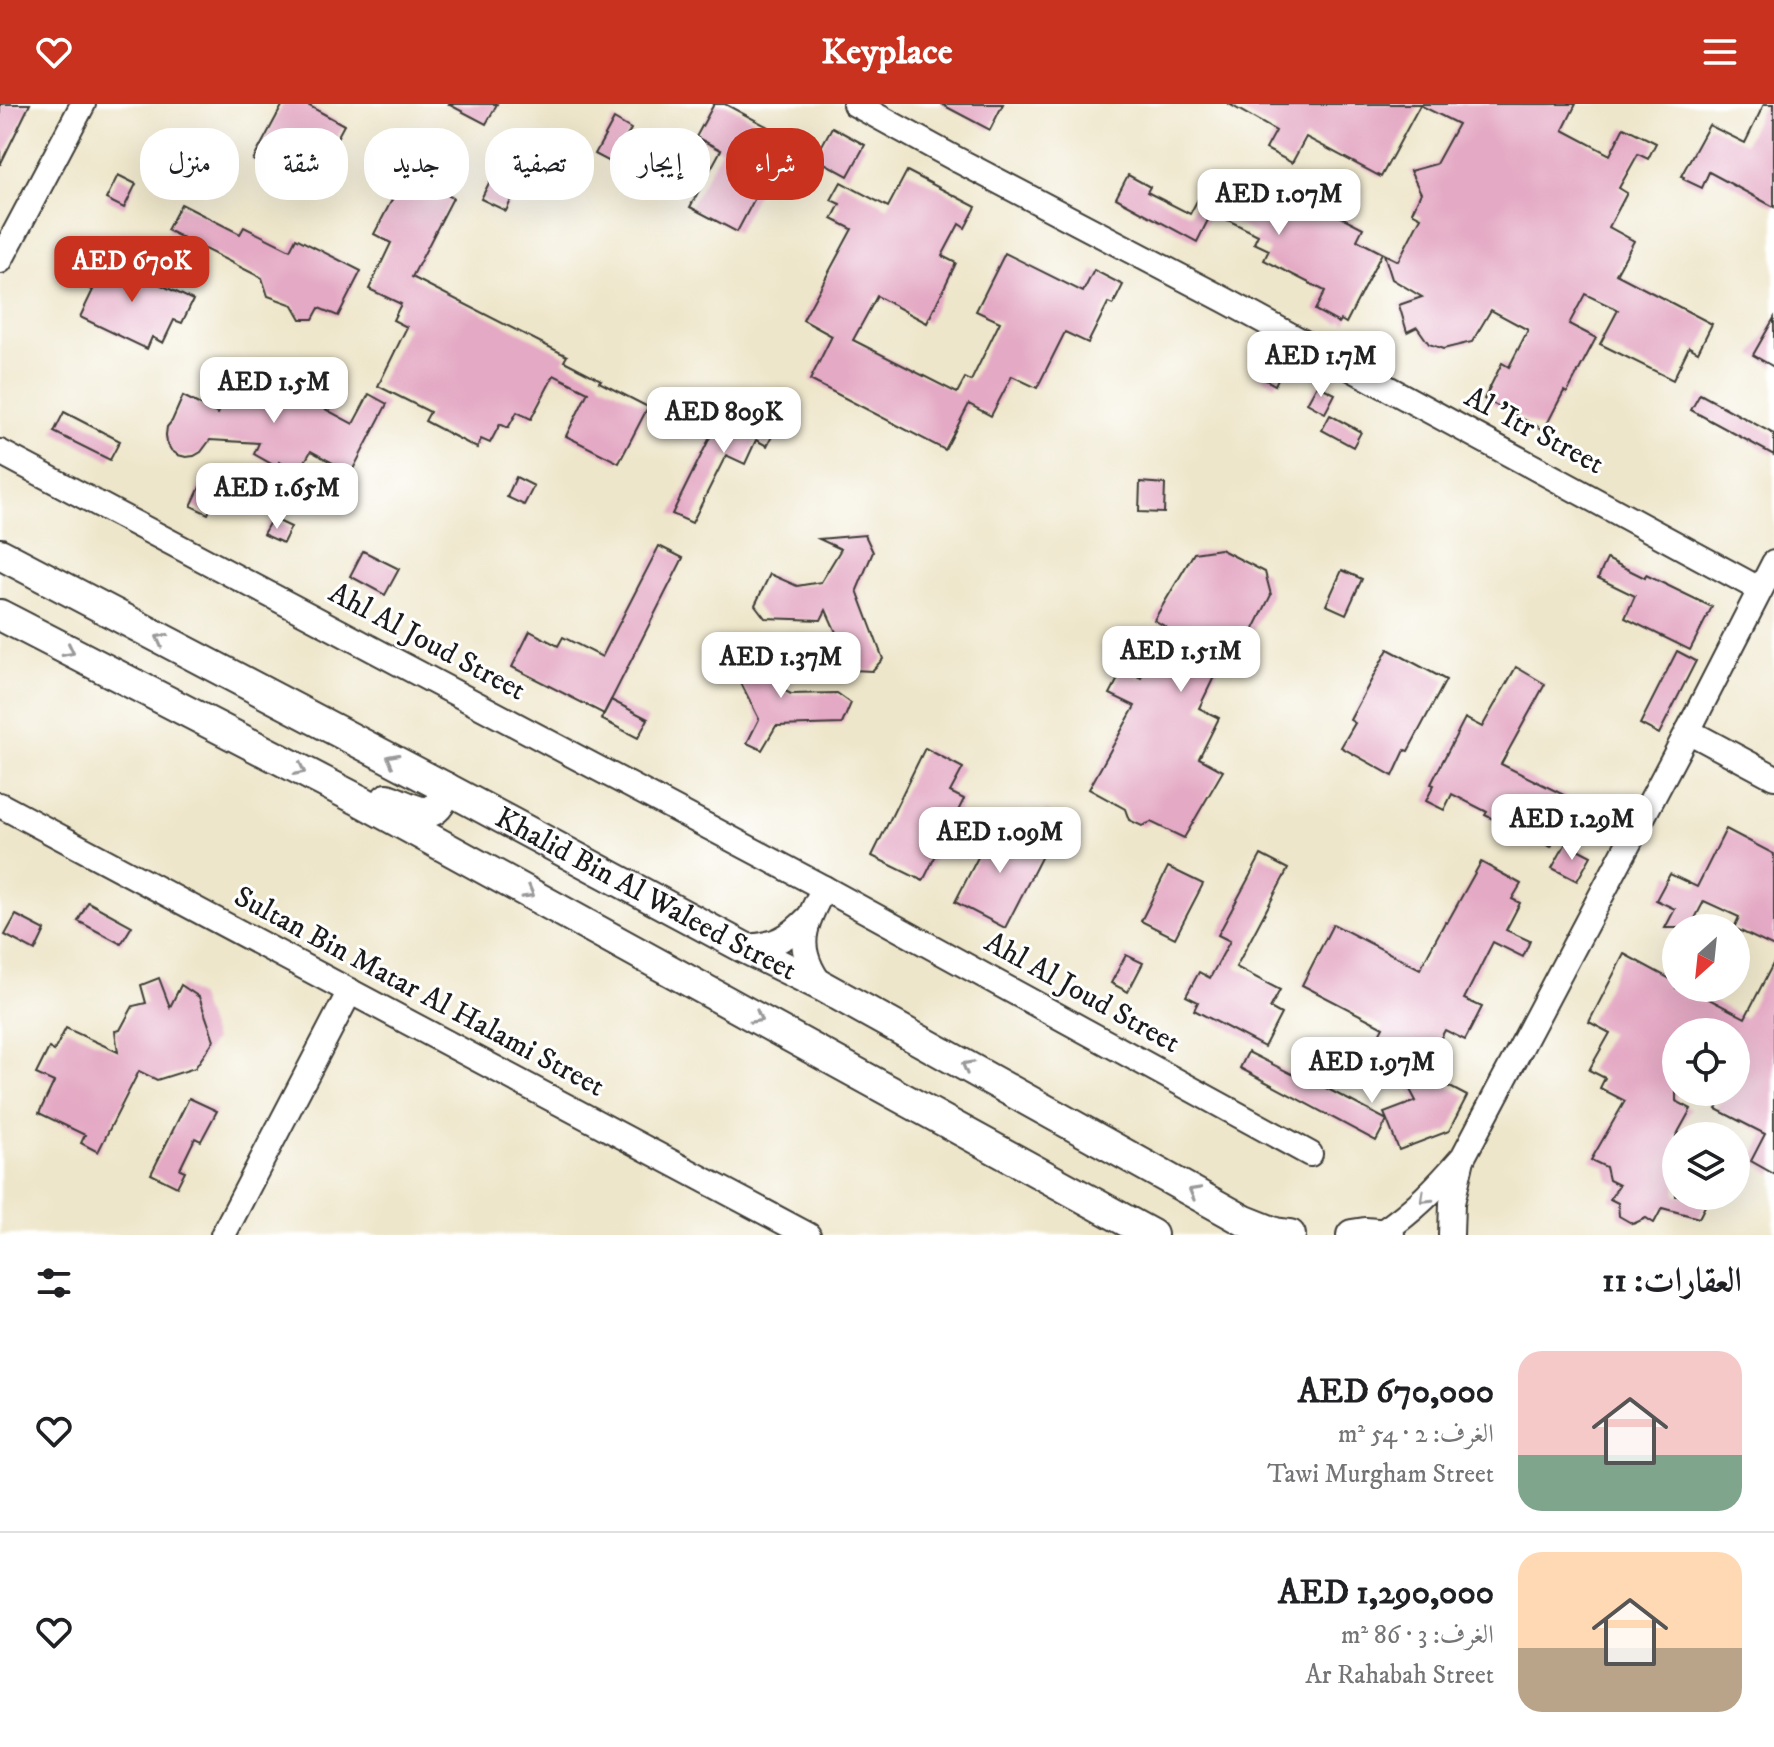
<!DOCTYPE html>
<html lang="ar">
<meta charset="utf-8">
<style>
body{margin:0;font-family:"IM FELL DW Pica",Amiri,serif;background:#f6f6f6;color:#202124;direction:rtl;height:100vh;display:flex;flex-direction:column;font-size:30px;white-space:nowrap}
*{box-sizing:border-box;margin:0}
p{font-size:26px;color:#757577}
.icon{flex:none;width:44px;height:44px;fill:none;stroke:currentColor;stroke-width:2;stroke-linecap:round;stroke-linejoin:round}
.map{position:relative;height:1131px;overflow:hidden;direction:ltr}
.side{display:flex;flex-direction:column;background:#fff;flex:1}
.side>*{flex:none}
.guide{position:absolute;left:24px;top:24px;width:800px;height:72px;direction:rtl;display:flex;gap:16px}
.needle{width:52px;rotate:207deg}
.fabs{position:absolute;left:1662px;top:810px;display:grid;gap:16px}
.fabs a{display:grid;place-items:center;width:88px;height:88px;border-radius:50%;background:#fff;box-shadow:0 8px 32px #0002;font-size:40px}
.price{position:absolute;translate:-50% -68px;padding:0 18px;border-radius:16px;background:#fff;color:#222;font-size:26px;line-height:52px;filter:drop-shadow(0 2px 4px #0008)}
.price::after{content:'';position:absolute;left:50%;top:48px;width:24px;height:18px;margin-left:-12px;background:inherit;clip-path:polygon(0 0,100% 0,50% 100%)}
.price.active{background:#c8321e;color:#fff}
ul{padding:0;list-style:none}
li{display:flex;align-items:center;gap:24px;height:200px;padding:0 32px}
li+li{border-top:2px solid #e0e0e0}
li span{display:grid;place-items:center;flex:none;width:224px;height:160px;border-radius:24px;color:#555}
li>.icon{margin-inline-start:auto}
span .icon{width:96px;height:96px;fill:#fffc;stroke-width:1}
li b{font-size:34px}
h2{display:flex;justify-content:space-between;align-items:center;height:96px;padding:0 32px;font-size:34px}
.pill{padding:0 28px;border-radius:32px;background:#fff;box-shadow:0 8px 32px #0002;font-size:28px;line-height:72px}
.pill.active{background:#c8321e;color:#fff}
header{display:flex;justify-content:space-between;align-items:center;height:104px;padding:0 32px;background:#c8321e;color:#fff;font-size:36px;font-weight:700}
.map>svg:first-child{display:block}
.building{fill:#e4a9c4}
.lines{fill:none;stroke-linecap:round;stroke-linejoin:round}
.minor-casing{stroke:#3c3a36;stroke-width:28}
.tertiary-casing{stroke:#3c3a36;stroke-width:34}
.minor{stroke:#fff;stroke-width:24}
.tertiary{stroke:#fff;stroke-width:30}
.oneway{stroke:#999}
.labels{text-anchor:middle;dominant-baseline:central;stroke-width:6;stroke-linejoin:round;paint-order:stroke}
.street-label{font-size:30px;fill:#1c1c1c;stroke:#fff}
</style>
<header><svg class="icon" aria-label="menu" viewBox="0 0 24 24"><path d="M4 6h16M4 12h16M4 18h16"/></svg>Keyplace<svg class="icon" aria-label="heart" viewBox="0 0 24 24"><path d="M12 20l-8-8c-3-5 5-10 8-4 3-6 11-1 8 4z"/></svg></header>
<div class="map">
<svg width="1774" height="1131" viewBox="0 0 1774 1131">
<rect width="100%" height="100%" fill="#fff"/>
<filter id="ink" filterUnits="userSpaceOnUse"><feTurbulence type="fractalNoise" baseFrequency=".0125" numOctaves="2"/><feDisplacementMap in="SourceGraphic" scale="16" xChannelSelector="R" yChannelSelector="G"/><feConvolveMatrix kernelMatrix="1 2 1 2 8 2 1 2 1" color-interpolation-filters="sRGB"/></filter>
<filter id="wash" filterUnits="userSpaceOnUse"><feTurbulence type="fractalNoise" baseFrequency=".006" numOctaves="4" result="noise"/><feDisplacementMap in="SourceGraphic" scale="32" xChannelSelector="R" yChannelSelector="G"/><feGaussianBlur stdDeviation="1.8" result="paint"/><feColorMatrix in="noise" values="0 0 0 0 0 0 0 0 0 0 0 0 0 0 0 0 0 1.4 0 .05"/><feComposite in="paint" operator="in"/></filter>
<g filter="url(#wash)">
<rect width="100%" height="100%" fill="#eee6ca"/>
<g id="blocks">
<g class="building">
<polygon points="0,0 30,0 0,61"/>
<polygon points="283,0 306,0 344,21 323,60 331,65 317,91 253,56"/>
<polygon points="448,0 497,0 486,20"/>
<polygon points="714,0 725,0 813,47 793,85 767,71 737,128 690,103 721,46 696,33"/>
<polygon points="941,0 1003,0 990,26"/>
<polygon points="1229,0 1576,0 1563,26 1610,51 1624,23 1656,39 1648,55 1638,50 1619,84 1627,89 1609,123 1634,137 1616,170 1712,220 1698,248 1689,243 1673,276 1600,240 1618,206 1585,190 1569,220 1596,234 1567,289 1564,287 1544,326 1484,295 1502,259 1509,263 1528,226 1491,206 1472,238 1443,245 1429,240 1417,223 1407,228 1399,201 1422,193 1392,175 1384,150 1398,157 1421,113 1412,108 1421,89 1410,67 1436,60 1458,20 1420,1 1381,73 1306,33 1292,59 1266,45 1276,27"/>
<polygon points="1764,0 1774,0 1774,103 1709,68 1702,84 1683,75 1684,73 1681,72 1709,21 1745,39"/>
<polygon points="614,15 631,25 612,59 595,50"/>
<polygon points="832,23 865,41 848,72 815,54"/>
<polygon points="505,47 529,59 506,107 481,95"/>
<polygon points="907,67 976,103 965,124 959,120 942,152 956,159 927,219 877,192 853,236 957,289 965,274 971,277 1000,218 976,207 1005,149 1083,188 1094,166 1123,181 1113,201 1108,199 1088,239 1065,228 1037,284 1012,272 991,312 969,300 945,346 810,276 832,232 803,216 852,125 832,115 840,100 831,96 841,78 888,103"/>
<polygon points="406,69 453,94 412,173 567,252 564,257 601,276 599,278 648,303 619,359 566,332 588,288 554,271 531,315 517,308 508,324 500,320 490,339 481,335 477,344 425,317 430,308 378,282 407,223 393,216 401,200 369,185 391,139 374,130"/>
<polygon points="118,71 136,80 124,104 106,95"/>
<polygon points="1128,71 1150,83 1147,88 1190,110 1205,82 1230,95 1240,76 1277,95 1283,83 1363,124 1357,136 1382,149 1346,219 1341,216 1339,219 1315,206 1325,187 1264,156 1269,146 1254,139 1258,131 1212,108 1197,138 1116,94"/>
<polygon points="181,100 240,130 244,123 290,146 296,134 361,167 338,212 319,204 313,215 301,215 293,201 268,192 262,174 167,126"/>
<polygon points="100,152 193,196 182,219 174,216 163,239 152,233 147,245 80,213 93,186 86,183"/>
<polygon points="1774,214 1774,263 1753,251"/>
<polygon points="1266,255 1283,264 1275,281 1257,271"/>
<polygon points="243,261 353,320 369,290 387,300 351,369 311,347 299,368 279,358 277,363 254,350 259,339 210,336 201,348 194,352 186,353 178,351 171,346 167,339 166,331 167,323 172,317 183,292 218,310"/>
<polygon points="1317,281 1335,290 1325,309 1307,299"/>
<polygon points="1700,290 1774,330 1774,351 1691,306"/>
<polygon points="761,302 782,313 767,342 756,336 745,360 726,351 692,419 672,410 724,305 752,319"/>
<polygon points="64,308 120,337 110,356 54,328"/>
<polygon points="1330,311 1361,328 1353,343 1322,326"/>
<polygon points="516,373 534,382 524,401 507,393"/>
<polygon points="1140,378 1165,380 1164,409 1139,408"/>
<polygon points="202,379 219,387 208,410 191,402"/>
<polygon points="272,414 291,423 283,439 263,430"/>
<polygon points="865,431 873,448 857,486 883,555 872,567 853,566 826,506 821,516 765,514 755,501 770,470 797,482 821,478 841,445 819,435"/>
<polygon points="659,442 683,454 604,610 512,563 530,527 558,542 563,533 602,553"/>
<polygon points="1220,445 1265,468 1271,491 1237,559 1224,552 1199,604 1219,614 1199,654 1223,667 1184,734 1151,718 1142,722 1129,716 1125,705 1089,685 1135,602 1110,590 1123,565 1141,574 1166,523 1154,516 1194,449"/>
<polygon points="363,447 399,465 385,491 350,472"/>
<polygon points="1607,455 1645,474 1646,471 1712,503 1690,546 1625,514 1635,492 1598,474"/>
<polygon points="1342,466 1362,475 1346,510 1326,501"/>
<polygon points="734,541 750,542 779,584 791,590 837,589 851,599 842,620 776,622 762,646 747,639 759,615 728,553"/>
<polygon points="1388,545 1446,576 1408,647 1405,646 1393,672 1341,643 1355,619 1350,616"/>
<polygon points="1677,547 1696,557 1659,630 1640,620"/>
<polygon points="1516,563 1545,580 1501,660 1574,696 1551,743 1485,711 1487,708 1452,690 1444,706 1426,697 1434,681 1431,680 1465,614 1482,623"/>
<polygon points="611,596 648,615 638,634 601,615"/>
<polygon points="925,644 963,664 950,688 964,695 923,777 872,752"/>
<polygon points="1046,707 1066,717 1057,736 1036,726"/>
<polygon points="996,718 1046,744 1005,824 955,798"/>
<polygon points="1726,725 1774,750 1774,843 1734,824 1739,813 1704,797 1690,824 1665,824 1675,805 1656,796 1670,770 1697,783"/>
<polygon points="1566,739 1591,752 1577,777 1552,764"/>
<polygon points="1261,751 1288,765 1236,863 1280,886 1270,904 1281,910 1264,943 1194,906 1198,898 1186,892 1199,868 1210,874 1230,837 1218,831"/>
<polygon points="1481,758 1521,780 1512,795 1520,799 1506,826 1530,837 1523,853 1493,838 1464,895 1482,903 1465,936 1445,926 1424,966 1374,940 1383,923 1302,881 1333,820 1420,865 1445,818 1447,819"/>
<polygon points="1168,763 1203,780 1175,834 1141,817"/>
<polygon points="88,798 132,822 121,840 78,817"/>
<polygon points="16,811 45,826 35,847 5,831"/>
<polygon points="1624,850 1676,878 1676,884 1688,884 1745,914 1774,858 1774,1070 1751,1057 1765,1030 1716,1005 1725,988 1736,988 1736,967 1744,950 1736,946 1736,928 1676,928 1676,997 1691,1005 1676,1032 1676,1092 1710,1092 1699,1114 1662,1104 1654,1119 1646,1114 1633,1120 1619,1112 1618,1099 1610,1095 1619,1081 1609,1076 1606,1063 1591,1056 1625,997 1600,984 1605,974 1589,966 1610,929 1589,918"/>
<polygon points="1126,851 1143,859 1128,888 1111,879"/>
<polygon points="159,874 170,903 181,881 199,893 214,936 195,964 157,976 139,967 98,1048 81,1039 85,1031 39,1009 54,978 36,970 49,944 54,947 66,924 118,948 115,927 120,926 133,902 146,899 141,881"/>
<polygon points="1248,948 1304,976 1305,973 1387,1016 1384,1009 1416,997 1408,982 1427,971 1467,992 1449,1027 1399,1046 1387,1016 1376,1037 1240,964"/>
<polygon points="189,994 217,1007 201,1037 195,1034 180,1065 185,1067 177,1083 151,1070"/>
</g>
</g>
</g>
<g filter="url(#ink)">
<use href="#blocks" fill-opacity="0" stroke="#3c3a36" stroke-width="2"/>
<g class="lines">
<defs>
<g id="minor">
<polyline points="855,0 954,54 1225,196 1759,485"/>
<polyline points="0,157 83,0"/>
<polyline points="0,348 824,784 1310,1050"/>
<polyline points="1688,627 1774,673"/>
<polyline points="0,701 808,1131"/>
<path d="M743,843C773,842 788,835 808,814"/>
<path d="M822,882C793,844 804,822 824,784"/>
<path d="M1381,1129C1415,1106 1436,1084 1463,1053L1688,627L1774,459"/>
<polyline points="223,1131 350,887"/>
<polyline points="1451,1131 1452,1099 1462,1055"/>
</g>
<g id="tertiary">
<path id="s1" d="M0,450L446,684L743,843L822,882L1245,1117L1275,1129L1290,1131"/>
<polyline points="0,511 361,697 1152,1131"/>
<path d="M387,695C414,704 435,724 446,684"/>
<polyline points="1352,1131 1365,1129 1389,1131"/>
</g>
</defs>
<use href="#minor" class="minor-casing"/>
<use href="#tertiary" class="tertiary-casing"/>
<use href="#minor" class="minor"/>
<use href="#tertiary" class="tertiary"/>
</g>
<defs><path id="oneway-chevron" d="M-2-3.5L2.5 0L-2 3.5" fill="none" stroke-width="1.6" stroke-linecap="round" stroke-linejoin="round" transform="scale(2)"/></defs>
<g class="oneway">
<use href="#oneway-chevron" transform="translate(161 535) rotate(-152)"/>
<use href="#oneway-chevron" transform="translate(69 547) rotate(27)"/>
<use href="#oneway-chevron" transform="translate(392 655) rotate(-152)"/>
<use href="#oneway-chevron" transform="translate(300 666) rotate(27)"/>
<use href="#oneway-chevron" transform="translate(529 789) rotate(29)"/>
<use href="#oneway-chevron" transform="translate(757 914) rotate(29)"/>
<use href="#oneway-chevron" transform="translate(967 962) rotate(-151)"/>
<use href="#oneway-chevron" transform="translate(1194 1088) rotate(-151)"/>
<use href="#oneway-chevron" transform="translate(1425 1094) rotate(136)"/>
</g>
</g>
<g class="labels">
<g class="street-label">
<text transform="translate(1534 327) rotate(28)">Al 'Itr Street</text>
<text transform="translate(427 538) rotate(28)">Ahl Al Joud Street</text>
<text stroke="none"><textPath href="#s1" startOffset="730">Khalid Bin Al Waleed Street</textPath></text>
<text transform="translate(419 888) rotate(28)">Sultan Bin Matar Al Halami Street</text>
<text transform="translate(1082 889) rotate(29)">Ahl Al Joud Street</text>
</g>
</g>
</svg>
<div class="fabs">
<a><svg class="needle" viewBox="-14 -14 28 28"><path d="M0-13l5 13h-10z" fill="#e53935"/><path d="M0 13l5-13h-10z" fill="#757577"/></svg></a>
<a><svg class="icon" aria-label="locate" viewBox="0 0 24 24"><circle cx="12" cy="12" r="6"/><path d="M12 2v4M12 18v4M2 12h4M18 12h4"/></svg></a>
<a><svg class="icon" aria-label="layers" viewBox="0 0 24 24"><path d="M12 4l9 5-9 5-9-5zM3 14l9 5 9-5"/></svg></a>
</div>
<b class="price" style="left:1279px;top:133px">AED 1.07M</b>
<b class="price active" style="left:132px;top:200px">AED 670K</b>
<b class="price" style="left:1321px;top:295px">AED 1.7M</b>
<b class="price" style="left:274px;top:321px">AED 1.5M</b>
<b class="price" style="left:724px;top:351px">AED 809K</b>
<b class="price" style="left:277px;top:427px">AED 1.65M</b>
<b class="price" style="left:1181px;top:590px">AED 1.51M</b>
<b class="price" style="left:781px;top:596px">AED 1.37M</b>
<b class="price" style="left:1572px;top:758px">AED 1.29M</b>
<b class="price" style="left:1000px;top:771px">AED 1.09M</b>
<b class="price" style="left:1372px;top:1001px">AED 1.97M</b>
<div class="guide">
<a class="pill active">شراء</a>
<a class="pill">إيجار</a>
<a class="pill">تصفية</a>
<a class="pill">جديد</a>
<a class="pill">شقة</a>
<a class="pill">منزل</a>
</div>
</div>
<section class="side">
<h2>العقارات: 11<svg class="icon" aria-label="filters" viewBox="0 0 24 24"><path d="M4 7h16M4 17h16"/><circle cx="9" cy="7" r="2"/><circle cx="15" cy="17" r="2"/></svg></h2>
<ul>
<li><span style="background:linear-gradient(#f6c9c9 65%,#7fa58c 0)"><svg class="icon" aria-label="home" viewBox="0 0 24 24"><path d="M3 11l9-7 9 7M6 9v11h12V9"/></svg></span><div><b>AED 670,000</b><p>الغرف: 2 · 54 m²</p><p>Tawi Murgham Street</p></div><svg class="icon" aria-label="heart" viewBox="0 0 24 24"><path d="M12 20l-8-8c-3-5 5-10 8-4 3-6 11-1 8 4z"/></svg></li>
<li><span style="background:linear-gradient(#ffd9b3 60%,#b9a48a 0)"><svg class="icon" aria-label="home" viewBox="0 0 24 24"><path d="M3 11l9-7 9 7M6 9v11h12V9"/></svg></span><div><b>AED 1,290,000</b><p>الغرف: 3 · 86 m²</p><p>Ar Rahabah Street</p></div><svg class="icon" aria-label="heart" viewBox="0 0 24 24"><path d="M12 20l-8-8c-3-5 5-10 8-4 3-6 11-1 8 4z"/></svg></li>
</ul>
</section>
